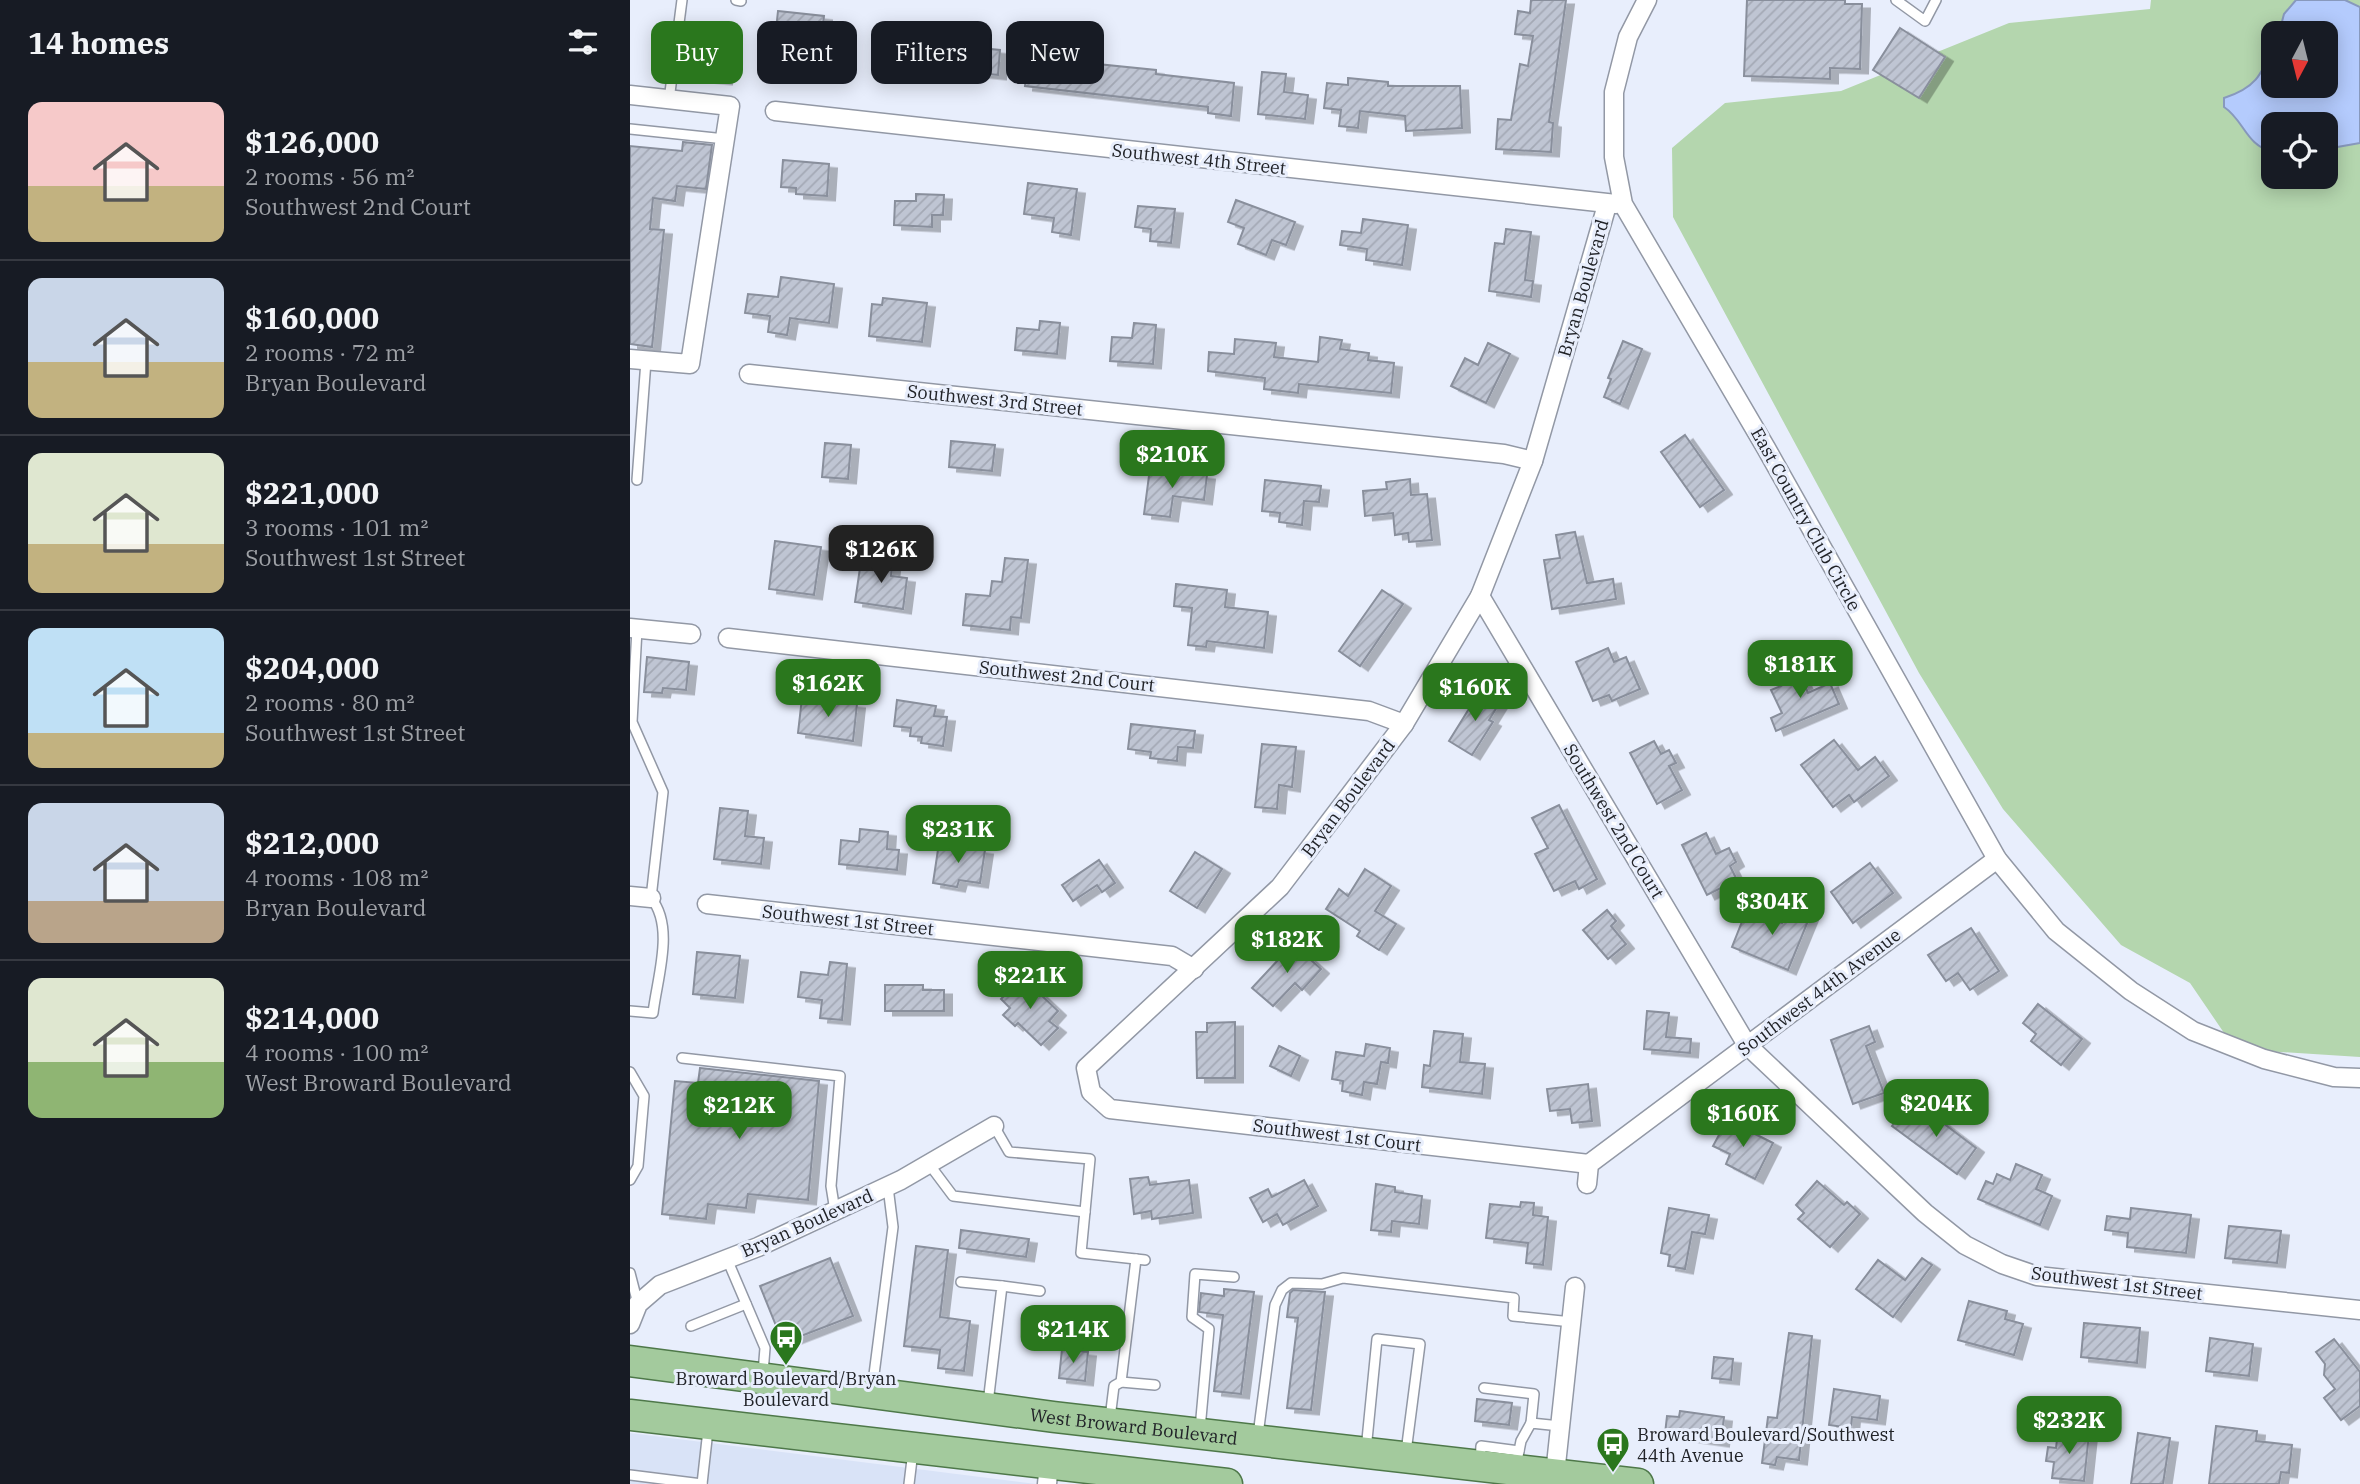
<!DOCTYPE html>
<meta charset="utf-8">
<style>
body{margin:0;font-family:"IBM Plex Serif",serif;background:#242831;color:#f1f3f6;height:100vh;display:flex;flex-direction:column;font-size:26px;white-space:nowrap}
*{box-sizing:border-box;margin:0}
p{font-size:23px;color:#9ea1a6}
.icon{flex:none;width:38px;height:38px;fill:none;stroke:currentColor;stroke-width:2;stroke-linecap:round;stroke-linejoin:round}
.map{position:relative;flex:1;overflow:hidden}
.panel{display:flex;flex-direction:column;background:#171b24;width:630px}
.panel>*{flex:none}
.banner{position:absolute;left:21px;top:21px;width:665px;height:63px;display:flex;gap:14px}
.needle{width:46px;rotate:187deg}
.controls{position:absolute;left:1631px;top:21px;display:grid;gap:14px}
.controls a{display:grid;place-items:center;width:77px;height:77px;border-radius:14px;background:#171b24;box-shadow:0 4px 18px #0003;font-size:35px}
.price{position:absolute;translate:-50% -60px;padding:0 16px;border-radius:14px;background:#2a771d;color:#fff;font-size:23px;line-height:46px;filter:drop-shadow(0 2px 4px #0008)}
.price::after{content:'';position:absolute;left:50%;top:42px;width:21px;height:16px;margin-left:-10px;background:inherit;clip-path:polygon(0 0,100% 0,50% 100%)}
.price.active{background:#222;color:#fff}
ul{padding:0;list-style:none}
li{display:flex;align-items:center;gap:21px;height:175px;padding:0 28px}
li+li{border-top:2px solid #363941}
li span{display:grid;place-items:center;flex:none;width:196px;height:140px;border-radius:14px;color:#555}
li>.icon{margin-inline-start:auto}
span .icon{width:84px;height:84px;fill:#fffc;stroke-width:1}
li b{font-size:30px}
h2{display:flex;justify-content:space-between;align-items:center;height:84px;padding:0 28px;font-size:30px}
.chip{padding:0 24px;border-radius:14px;background:#171b24;box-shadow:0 4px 18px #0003;font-size:24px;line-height:63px}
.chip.active{background:#2a771d;color:#fff}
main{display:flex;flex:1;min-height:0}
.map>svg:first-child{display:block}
.built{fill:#d9e3f7}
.grass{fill:#b4d6ae;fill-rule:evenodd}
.water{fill:#b4cbfd;stroke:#8899bd;stroke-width:2}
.building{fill:url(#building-hatch);stroke:#898f9c;stroke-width:2;filter:url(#shadow)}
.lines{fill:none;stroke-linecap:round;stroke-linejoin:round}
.service-casing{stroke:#9298a5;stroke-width:12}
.minor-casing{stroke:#9298a5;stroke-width:21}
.primary-casing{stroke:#4e7849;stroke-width:33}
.service{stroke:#fff;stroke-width:9}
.minor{stroke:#fff;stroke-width:18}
.primary{stroke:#a3ca9d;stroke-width:30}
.labels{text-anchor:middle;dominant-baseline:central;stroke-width:6;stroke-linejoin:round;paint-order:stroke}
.street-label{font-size:18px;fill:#212328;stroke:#e8eefc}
.poi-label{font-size:18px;fill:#212328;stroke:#e8eefc}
</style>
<main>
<section class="panel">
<h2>14 homes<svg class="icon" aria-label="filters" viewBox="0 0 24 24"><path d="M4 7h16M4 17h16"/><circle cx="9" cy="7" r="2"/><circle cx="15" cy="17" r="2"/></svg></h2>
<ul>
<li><span style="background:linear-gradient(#f6c9c9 60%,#c2b280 0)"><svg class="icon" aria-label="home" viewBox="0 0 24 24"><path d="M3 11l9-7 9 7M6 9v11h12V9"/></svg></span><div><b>$126,000</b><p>2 rooms · 56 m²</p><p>Southwest 2nd Court</p></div></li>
<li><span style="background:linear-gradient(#c9d6e8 60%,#c2b280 0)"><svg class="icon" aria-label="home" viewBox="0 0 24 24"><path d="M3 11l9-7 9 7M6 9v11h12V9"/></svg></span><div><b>$160,000</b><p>2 rooms · 72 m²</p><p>Bryan Boulevard</p></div></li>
<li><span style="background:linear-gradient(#dfe7d0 65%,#c2b280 0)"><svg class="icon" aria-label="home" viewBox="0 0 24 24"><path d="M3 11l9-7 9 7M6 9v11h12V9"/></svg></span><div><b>$221,000</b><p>3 rooms · 101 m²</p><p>Southwest 1st Street</p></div></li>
<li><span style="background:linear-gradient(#bfe0f5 75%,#c2b280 0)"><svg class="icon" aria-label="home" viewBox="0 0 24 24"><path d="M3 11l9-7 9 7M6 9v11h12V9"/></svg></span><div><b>$204,000</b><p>2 rooms · 80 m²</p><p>Southwest 1st Street</p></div></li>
<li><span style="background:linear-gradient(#c9d6e8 70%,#b9a48a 0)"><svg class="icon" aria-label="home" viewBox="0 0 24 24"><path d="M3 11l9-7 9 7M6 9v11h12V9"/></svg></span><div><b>$212,000</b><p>4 rooms · 108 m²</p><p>Bryan Boulevard</p></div></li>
<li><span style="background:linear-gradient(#dfe7d0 60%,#8fb573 0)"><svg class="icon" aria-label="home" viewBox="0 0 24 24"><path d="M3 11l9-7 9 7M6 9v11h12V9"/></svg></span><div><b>$214,000</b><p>4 rooms · 100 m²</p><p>West Broward Boulevard</p></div></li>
</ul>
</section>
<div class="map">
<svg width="1730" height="1484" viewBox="0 0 1730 1484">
<defs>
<pattern id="building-hatch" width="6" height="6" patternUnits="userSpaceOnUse" patternTransform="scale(1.75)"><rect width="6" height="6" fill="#bfc5d3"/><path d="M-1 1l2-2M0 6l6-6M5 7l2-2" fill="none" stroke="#a4a9b5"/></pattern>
<filter id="shadow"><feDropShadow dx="8" dy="4.5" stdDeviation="0" flood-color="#0004"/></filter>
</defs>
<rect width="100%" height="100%" fill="#e8eefc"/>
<polygon class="built" points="0,1433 406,1484 0,1484"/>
<path class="grass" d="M1521,0H1730V1057L1605,1049L1560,983L1491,945L1373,809L1289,673L1043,217L1042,148L1095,103L1211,91L1379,23L1520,9ZM1643,33H1696V86H1643ZM1643,124H1696V177H1643Z"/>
<path class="water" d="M1666,0H1715L1730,7V143L1696,149V124H1643V152C1616,146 1614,120 1594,107V98C1625,88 1631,76 1643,47V86H1696V33H1649L1654,14Z"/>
<g class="building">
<polygon points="901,0 936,0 919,122 923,123 921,152 866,149 868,119 881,120 890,64 898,66 903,36 885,34 888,11 900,13"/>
<polygon points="1117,0 1215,0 1215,4 1232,4 1230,69 1200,68 1200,79 1114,76"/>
<polygon points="148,11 194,16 190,53 144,48"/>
<polygon points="1270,28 1315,57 1289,98 1243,70"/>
<polygon points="70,32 99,35 94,80 59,76 64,37"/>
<polygon points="308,44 370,50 368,75 322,70 321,77 305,76"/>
<polygon points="398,57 526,70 526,74 604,83 601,116 578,113 578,107 395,86"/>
<polygon points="632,72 656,74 654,92 678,95 675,119 628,114"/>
<polygon points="718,78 758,82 758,86 830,86 832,128 776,131 775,116 730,111 728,128 709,126 711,110 694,108 697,83 718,85"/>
<polygon points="53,142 82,145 76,189 47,186 45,201 23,198 20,229 34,230 22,347 0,344 0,146 52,151"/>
<polygon points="153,160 199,164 197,196 166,194 166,188 151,187"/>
<polygon points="398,183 447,189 441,235 422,232 424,218 394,214"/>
<polygon points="286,194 314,195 313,215 302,215 302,227 264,225 265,201 286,201"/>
<polygon points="606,200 665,222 656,245 642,240 636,255 608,244 614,228 598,222"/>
<polygon points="508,206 545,209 541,243 520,241 521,229 505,227"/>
<polygon points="733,219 778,225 772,265 736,260 737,249 710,245 712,231 731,233"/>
<polygon points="876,229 901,232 895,280 903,281 901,297 859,291 865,243 874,244"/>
<polygon points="151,277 204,284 199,323 160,318 157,335 138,332 140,316 115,313 118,294 148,297"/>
<polygon points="253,298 297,303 292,342 239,336 242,304 252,305"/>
<polygon points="410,321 430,323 427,354 385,350 387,328 409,330"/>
<polygon points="504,323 526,325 523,364 480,361 482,337 502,338"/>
<polygon points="690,337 712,340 710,349 739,353 738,360 764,363 761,393 669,384 668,393 634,389 635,378 578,371 579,352 604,354 605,339 646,343 644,357 688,362"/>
<polygon points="993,341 1012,349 990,404 974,397 981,379 978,378"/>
<polygon points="858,343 880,354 856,403 821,386 835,358 848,365"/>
<polygon points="1055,435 1094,490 1070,507 1031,452"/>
<polygon points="321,441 365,445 362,471 319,467"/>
<polygon points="195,443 221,445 218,479 192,477"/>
<polygon points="520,468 577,475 574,500 543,496 540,517 514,514"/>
<polygon points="780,479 781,495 797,494 802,540 779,542 778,533 765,535 763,513 735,516 733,491 757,489 756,482"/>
<polygon points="635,480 691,486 689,502 674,501 672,525 649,522 650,513 632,511"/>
<polygon points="945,532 957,583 983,579 986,599 922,609 914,560 930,558 926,535"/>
<polygon points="145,541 191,547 184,595 139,589"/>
<polygon points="245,555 263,558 261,576 277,578 273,609 225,602 230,568 242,570"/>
<polygon points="375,558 398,560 391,618 381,617 380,630 333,625 336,594 360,596 362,581 372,582"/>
<polygon points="546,584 597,590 595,607 638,612 634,648 577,641 576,647 558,645 562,608 544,606"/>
<polygon points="752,590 773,604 730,666 709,651"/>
<polygon points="978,648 984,662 996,657 1010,689 982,701 979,695 963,701 946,662"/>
<polygon points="17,657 59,662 56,690 33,688 32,693 14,692"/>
<polygon points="1167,667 1178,693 1200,683 1209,704 1146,731 1141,718 1152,713 1141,690 1151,686 1147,676"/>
<polygon points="850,691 870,702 859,720 863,722 842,755 819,741"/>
<polygon points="172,698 227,704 223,741 168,733"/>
<polygon points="267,700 306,706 304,716 317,717 313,746 291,743 292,737 280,736 281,728 264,726"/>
<polygon points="501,724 565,731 563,748 548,747 547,761 520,758 521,752 498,749"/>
<polygon points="1204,740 1228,770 1245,757 1259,776 1224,802 1219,795 1203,807 1171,765"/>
<polygon points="1024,741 1031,754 1039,750 1046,763 1039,766 1052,790 1027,804 1000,753"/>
<polygon points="632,744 666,747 662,787 649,785 647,809 625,807"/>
<polygon points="929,805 967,879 949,889 945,881 924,891 905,854 918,848 902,818"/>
<polygon points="90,808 118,811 115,836 134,838 131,864 84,859"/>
<polygon points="230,829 258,832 257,849 269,850 267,870 209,864 211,840 229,842"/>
<polygon points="1076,833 1086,854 1099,848 1106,862 1100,866 1107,880 1077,895 1052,845"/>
<polygon points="309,843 355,850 350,883 329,880 327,887 303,883"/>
<polygon points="565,852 592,869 567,908 540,891"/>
<polygon points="469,860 485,883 472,892 467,885 443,901 432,885"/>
<polygon points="1240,863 1263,893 1223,923 1201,892"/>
<polygon points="735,869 761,886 745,911 766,924 749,950 727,936 730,931 696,909 709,889 718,896"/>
<polygon points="1158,908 1180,916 1158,970 1102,947 1117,909 1152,923"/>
<polygon points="977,910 986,921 981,926 996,944 978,959 953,930"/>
<polygon points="1341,928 1369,971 1340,990 1328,973 1316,981 1298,955"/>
<polygon points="663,944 691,969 672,990 665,983 643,1006 622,988"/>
<polygon points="67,952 110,956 105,998 63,994"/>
<polygon points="200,962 217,964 212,1020 190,1018 192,1000 168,997 171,972 198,975"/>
<polygon points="392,977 428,1011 419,1021 428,1028 411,1045 388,1023 385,1026 373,1015 380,1008 371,999"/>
<polygon points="255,985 293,985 293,990 314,990 314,1011 255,1011"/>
<polygon points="1408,1004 1452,1039 1431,1065 1401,1041 1406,1034 1393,1023"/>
<polygon points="1017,1011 1039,1013 1036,1037 1061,1039 1060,1053 1014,1049"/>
<polygon points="605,1022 605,1078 567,1078 566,1032 577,1032 577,1023"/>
<polygon points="1239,1026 1245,1042 1236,1046 1254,1093 1223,1104 1201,1040"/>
<polygon points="804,1031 833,1034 830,1062 855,1064 852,1094 792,1087 794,1065 800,1066"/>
<polygon points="736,1044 760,1048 758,1063 751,1062 747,1084 734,1082 732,1095 712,1091 713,1081 702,1079 706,1052 734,1056"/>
<polygon points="649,1046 670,1056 661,1076 640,1066"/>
<polygon points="70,1068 189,1081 178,1200 118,1194 116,1208 78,1204 76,1219 32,1214 45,1081 68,1083"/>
<polygon points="958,1084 962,1121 942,1123 940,1109 920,1111 917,1089"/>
<polygon points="1275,1108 1295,1122 1301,1114 1346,1148 1327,1174 1262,1126"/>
<polygon points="1097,1120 1143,1143 1125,1179 1096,1164 1100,1154 1083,1146"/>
<polygon points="1386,1164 1412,1175 1406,1189 1422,1196 1410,1225 1348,1199 1356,1181 1363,1184 1367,1174 1380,1180"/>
<polygon points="518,1177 520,1185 559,1180 563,1213 522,1219 521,1211 504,1214 500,1179"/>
<polygon points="674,1180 688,1206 653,1225 647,1214 633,1222 620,1198 638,1189 642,1197"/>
<polygon points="1187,1181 1214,1205 1217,1202 1230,1214 1200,1247 1168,1219 1174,1213 1166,1205"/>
<polygon points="746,1184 765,1187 765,1192 792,1196 789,1224 762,1221 761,1232 741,1230"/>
<polygon points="891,1202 904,1203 903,1215 918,1217 913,1265 896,1263 898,1243 856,1238 860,1204 890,1207"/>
<polygon points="1039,1208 1079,1215 1075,1234 1062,1232 1055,1269 1038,1266 1040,1255 1031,1253"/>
<polygon points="1501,1208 1561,1215 1556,1253 1497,1247 1498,1233 1475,1230 1477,1216 1500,1219"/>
<polygon points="1599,1226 1651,1231 1647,1263 1595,1258"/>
<polygon points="331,1230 399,1239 396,1257 329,1248"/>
<polygon points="286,1246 318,1250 310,1317 340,1321 334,1371 308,1368 310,1350 274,1346"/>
<polygon points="200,1258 223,1316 153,1343 130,1286"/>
<polygon points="1292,1258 1302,1265 1263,1317 1226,1289 1248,1260 1275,1280"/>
<polygon points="594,1289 624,1292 611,1394 584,1391 593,1315 569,1312 571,1293 594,1296"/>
<polygon points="663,1290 695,1292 681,1410 657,1408 668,1318 657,1317 660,1293"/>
<polygon points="1339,1301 1377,1311 1375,1319 1393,1324 1384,1355 1328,1340"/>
<polygon points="1454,1323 1510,1328 1507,1363 1451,1357"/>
<polygon points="1159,1333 1182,1336 1169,1460 1147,1457 1145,1465 1132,1463 1138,1417 1147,1418"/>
<polygon points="1580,1338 1623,1344 1619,1376 1576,1371"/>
<polygon points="1704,1339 1730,1372 1730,1406 1711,1420 1694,1398 1705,1389 1694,1375 1695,1364 1686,1352"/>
<polygon points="432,1349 458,1352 455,1381 429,1378"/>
<polygon points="1084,1357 1103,1359 1101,1380 1082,1378"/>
<polygon points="1204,1389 1250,1396 1247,1420 1222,1417 1221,1428 1199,1425"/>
<polygon points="847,1399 882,1403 879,1425 845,1421"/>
<polygon points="1050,1411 1094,1417 1091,1442 1035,1434 1037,1416 1049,1417"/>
<polygon points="1586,1426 1627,1431 1626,1441 1662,1445 1659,1473 1651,1472 1649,1484 1579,1484"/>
<polygon points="1428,1431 1459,1434 1454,1481 1422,1478 1424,1462 1416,1461 1418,1447 1426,1448"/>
<polygon points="1508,1433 1540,1438 1533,1484 1501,1484"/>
</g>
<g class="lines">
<defs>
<g id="service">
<polyline points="106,0 111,1"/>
<polyline points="1266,0 1295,21 1306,0"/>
<polyline points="39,100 52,0"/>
<polyline points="0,129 95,139"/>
<polyline points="7,480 16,361"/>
<path d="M0,1011L23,1013C27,978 45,927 21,898L33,792L2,722L7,629"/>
<polyline points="52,1058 210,1076 201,1186 205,1211"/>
<polyline points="0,1072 14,1096 8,1166 0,1180"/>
<polyline points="364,1126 379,1152 460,1159 451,1253 515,1260"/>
<polyline points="299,1164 323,1196 455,1212"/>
<polyline points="97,1259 135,1348 133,1373"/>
<polyline points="0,1273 8,1304"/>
<polyline points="331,1282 372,1286 358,1403"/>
<polyline points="372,1286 410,1291"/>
<polyline points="61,1326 116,1304"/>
<polyline points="491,1382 525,1385"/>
<polyline points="854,1388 904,1394 901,1423"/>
<polyline points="242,1390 263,1227 258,1187"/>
<polyline points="480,1418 484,1386 491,1382 506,1259"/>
<polyline points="570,1429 579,1329 562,1317 565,1274 604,1277"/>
<polyline points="628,1435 645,1305 652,1290 661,1283 692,1284 713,1278 884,1298 883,1316 942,1322"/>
<polyline points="736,1450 747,1339 790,1344 776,1452"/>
<polyline points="850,1462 851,1446 889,1451"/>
<polyline points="886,1466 891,1441 901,1423 930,1426"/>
<polyline points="0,1475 72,1484"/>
<polyline points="72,1484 78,1430"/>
<polyline points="279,1484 283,1451"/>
</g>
<g id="minor">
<polyline points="1017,0 998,37 984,92 984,157 993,204 1136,448 1367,859 1426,931 1501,991 1563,1031 1634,1059 1704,1077 1730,1078"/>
<polyline points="0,95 100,106 60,364 0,359"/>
<polyline points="145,111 986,204"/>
<polyline points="119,374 874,454 903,461"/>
<polyline points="850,596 1117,1045 1295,1213 1335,1245 1372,1264 1407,1276 1730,1310"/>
<polyline points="0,628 61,634"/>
<polyline points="98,638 739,711 774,724"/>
<polyline points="0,896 21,898"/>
<polyline points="77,904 542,956 564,969"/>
<polyline points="959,1164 480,1109 461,1092 456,1068 650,887 774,724 850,596 903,461 977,205"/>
<polyline points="957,1184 959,1164 1367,859"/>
<polyline points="0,1324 8,1304 30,1285 128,1247 271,1180 364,1126"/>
<polyline points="925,1474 945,1287"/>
<polyline points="417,1484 419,1463"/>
</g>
<g id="primary">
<path id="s1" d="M0,1361L424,1417L1008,1484"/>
<polyline points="0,1415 597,1484"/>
</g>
</defs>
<use href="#service" class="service-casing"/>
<use href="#minor" class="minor-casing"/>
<use href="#primary" class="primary-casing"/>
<use href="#service" class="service"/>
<use href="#minor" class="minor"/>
<use href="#primary" class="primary"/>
</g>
<defs>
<symbol id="bus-pin" viewBox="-11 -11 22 30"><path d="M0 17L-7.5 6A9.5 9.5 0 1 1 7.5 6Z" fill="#2a771d" stroke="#e8eefc"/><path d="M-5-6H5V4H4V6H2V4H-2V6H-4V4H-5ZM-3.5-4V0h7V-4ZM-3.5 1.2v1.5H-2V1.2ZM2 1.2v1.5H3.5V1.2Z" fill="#fff"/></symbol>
</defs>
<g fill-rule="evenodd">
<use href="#bus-pin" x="137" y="1318" width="38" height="52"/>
<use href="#bus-pin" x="964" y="1425" width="38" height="52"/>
</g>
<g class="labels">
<g class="street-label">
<text transform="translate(569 159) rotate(6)">Southwest 4th Street</text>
<text transform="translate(953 288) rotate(-74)">Bryan Boulevard</text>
<text transform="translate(365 400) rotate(6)">Southwest 3rd Street</text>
<text transform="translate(1176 519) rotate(61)">East Country Club Circle</text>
<text transform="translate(437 676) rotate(6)">Southwest 2nd Court</text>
<text transform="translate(718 798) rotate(-53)">Bryan Boulevard</text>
<text transform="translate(984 821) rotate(59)">Southwest 2nd Court</text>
<text transform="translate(218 920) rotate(6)">Southwest 1st Street</text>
<text transform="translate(1189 992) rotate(-37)">Southwest 44th Avenue</text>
<text transform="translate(707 1135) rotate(7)">Southwest 1st Court</text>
<text transform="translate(177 1223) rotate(-24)">Bryan Boulevard</text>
<text transform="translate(1487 1283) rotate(7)">Southwest 1st Street</text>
<text stroke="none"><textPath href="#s1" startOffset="508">West Broward Boulevard</textPath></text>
</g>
<g class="poi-label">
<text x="156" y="1378">Broward Boulevard/Bryan<tspan x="156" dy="21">Boulevard</tspan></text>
<text x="1007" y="1434" text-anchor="start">Broward Boulevard/Southwest<tspan x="1007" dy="21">44th Avenue</tspan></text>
</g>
</g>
</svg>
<div class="controls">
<a><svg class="needle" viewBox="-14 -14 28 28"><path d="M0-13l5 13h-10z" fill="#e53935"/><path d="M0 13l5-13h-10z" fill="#9ea1a6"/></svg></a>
<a><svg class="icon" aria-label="locate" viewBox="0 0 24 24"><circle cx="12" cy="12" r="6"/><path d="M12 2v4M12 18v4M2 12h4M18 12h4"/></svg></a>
</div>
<b class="price" style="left:542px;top:490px">$210K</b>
<b class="price active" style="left:251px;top:585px">$126K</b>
<b class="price" style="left:1170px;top:700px">$181K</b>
<b class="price" style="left:198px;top:719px">$162K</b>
<b class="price" style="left:845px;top:723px">$160K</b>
<b class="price" style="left:328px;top:865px">$231K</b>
<b class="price" style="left:1142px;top:937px">$304K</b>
<b class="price" style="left:657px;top:975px">$182K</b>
<b class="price" style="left:400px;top:1011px">$221K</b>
<b class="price" style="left:1306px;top:1139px">$204K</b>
<b class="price" style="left:109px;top:1141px">$212K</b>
<b class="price" style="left:1113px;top:1149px">$160K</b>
<b class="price" style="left:443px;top:1365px">$214K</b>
<b class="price" style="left:1439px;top:1456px">$232K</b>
<div class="banner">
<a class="chip active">Buy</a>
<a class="chip">Rent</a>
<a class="chip">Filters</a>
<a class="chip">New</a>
</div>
</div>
</main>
